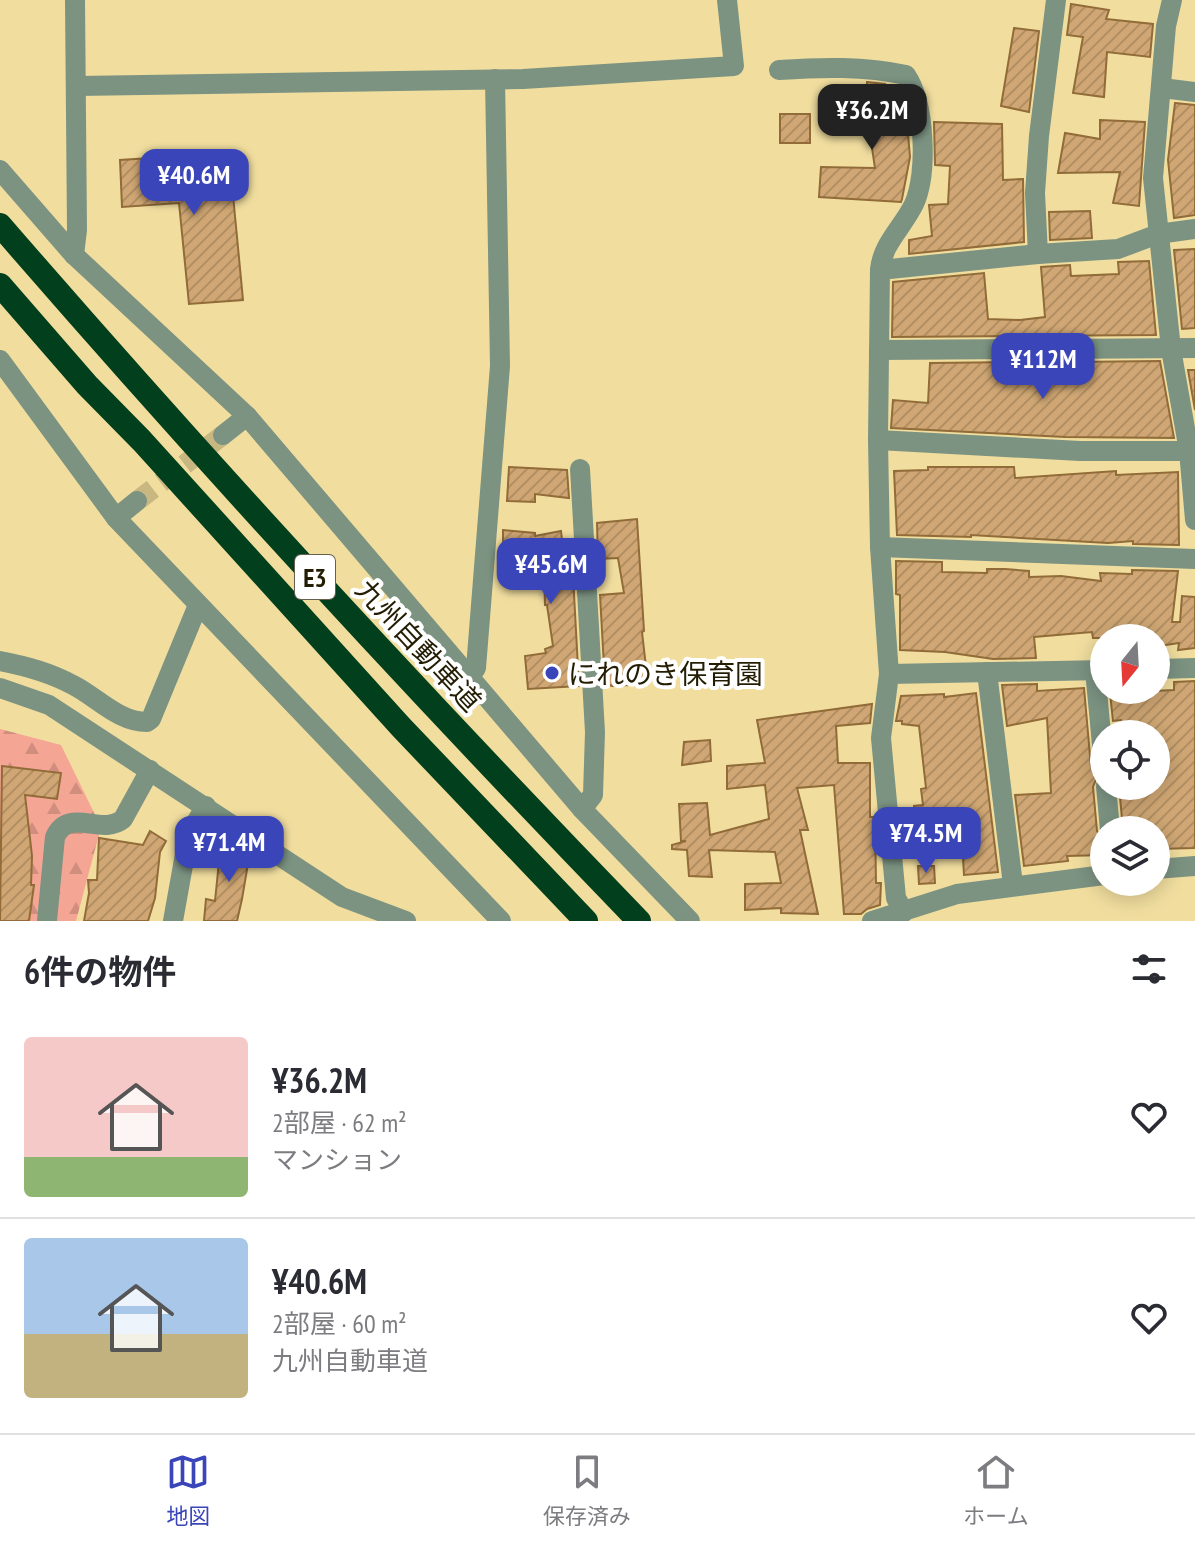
<!DOCTYPE html>
<html lang="ja">
<meta charset="utf-8">
<style>
body{margin:0;font-family:"PT Sans Narrow","Noto Sans JP",sans-serif;background:#f7f7f7;color:#2b2b33;height:100vh;display:flex;flex-direction:column;font-size:30px;white-space:nowrap}
*{box-sizing:border-box;margin:0}
p{font-size:26px;color:#7c7c81}
.icon{flex:none;width:44px;height:44px;fill:none;stroke:currentColor;stroke-width:2;stroke-linecap:round;stroke-linejoin:round}
.map{position:relative;height:921px;overflow:hidden}
.side{display:flex;flex-direction:column;background:#fff;flex:1}
.side>*{flex:none}
.needle{width:52px;rotate:198deg}
.fabs{position:absolute;left:1090px;top:624px;display:grid;gap:16px}
.fabs a{display:grid;place-items:center;width:80px;height:80px;border-radius:50%;background:#fff;box-shadow:0 4px 20px #0003;font-size:40px}
.price{position:absolute;translate:-50% -68px;padding:0 18px;border-radius:16px;background:#3a45b9;color:#fff;font-size:26px;line-height:52px;filter:drop-shadow(0 2px 4px #0008)}
.price::after{content:'';position:absolute;left:50%;top:48px;width:24px;height:18px;margin-left:-12px;background:inherit;clip-path:polygon(0 0,100% 0,50% 100%)}
.price.selected{background:#222;color:#fff}
ul{padding:0;list-style:none}
li{display:flex;align-items:center;gap:24px;height:200px;padding:0 24px}
li+li{border-top:2px solid #e1e1e2}
li span{display:grid;place-items:center;flex:none;width:224px;height:160px;border-radius:8px;color:#555}
li>.icon{margin-inline-start:auto}
span .icon{width:96px;height:96px;fill:#fffc;stroke-width:1}
li b{font-size:34px}
h2{display:flex;justify-content:space-between;align-items:center;height:96px;padding:0 24px;font-size:34px}
.dock{display:flex;justify-content:space-around;align-items:center;height:112px;border-top:2px solid #e1e1e2;background:#fff;font-size:22px;color:#7c7c81}
.dock a{display:grid;justify-items:center;gap:4px}
.dock .selected{color:#3a45b9}
.map>svg:first-child{display:block}
.forest{fill:url(#forest-firs)}
.building{fill:url(#building-hatch);stroke:#916b38;stroke-width:2}
.lines{fill:none;stroke-linecap:round;stroke-linejoin:round}
.minor-tunnel{stroke:#c8b780;stroke-width:20;stroke-dasharray:20 10;stroke-linecap:butt}
.minor{stroke:#7c9382;stroke-width:20}
.motorway{stroke:#013f1d;stroke-width:24}
.poi-dot{fill:#3a45b9;stroke:#fff;stroke-width:3}
.labels{text-anchor:middle;dominant-baseline:central;stroke-width:8;stroke-linejoin:round;paint-order:stroke}
.shield{fill:#fff;stroke:#66614f;stroke-width:2}
.shield-label{font-size:26px;font-weight:bold;fill:#241d04}
.street-label{font-size:28px;fill:#241d04;stroke:#fff}
.poi-label{font-size:28px;fill:#241d04;stroke:#fff;text-anchor:start}
</style>
<div class="map">
<svg width="1195" height="921" viewBox="0 0 1195 921">
<defs>
<pattern id="forest-firs" width="22" height="20" patternUnits="userSpaceOnUse" patternTransform="scale(2)"><rect width="22" height="20" fill="#f4a594"/><path d="M5 1l3.5 6h-7zM16 11l3.5 6h-7z" fill="#d18e7e"/></pattern>
<pattern id="building-hatch" width="6" height="6" patternUnits="userSpaceOnUse" patternTransform="scale(2)"><rect width="6" height="6" fill="#d0a774"/><path d="M-1 1l2-2M0 6l6-6M5 7l2-2" fill="none" stroke="#b28f63"/></pattern>
</defs>
<rect width="100%" height="100%" fill="#f1de9f"/>
<polygon class="forest" points="0,729 61,745 101,827 76,921 0,921"/>
<g class="building">
<polygon points="1071,4 1109,10 1106,19 1153,24 1150,57 1107,52 1104,97 1073,93 1083,37 1067,35"/>
<polygon points="1014,28 1039,31 1029,112 1001,106"/>
<polygon points="867,82 885,84 886,109 906,111 910,157 902,199 901,202 819,197 821,167 875,168 868,121 838,118 839,93 866,98"/>
<polygon points="1175,103 1195,105 1195,215 1174,218 1168,160"/>
<rect x="780" y="114" width="30" height="29"/>
<polygon points="1100,120 1145,122 1139,206 1113,203 1120,172 1058,173 1065,133 1100,139"/>
<polygon points="934,122 1002,124 1003,180 1023,179 1024,242 909,254 909,240 932,236 929,205 948,204 950,166 935,165"/>
<polygon points="229,153 243,300 189,304 179,203 122,207 120,160"/>
<polygon points="1090,211 1092,238 1050,240 1049,212"/>
<polygon points="1195,249 1195,328 1182,329 1174,250"/>
<polygon points="1149,261 1156,335 892,337 893,282 984,273 988,319 1020,320 1045,317 1041,267 1070,265 1071,276 1119,274 1118,262"/>
<polygon points="1160,361 1174,438 1065,437 891,428 893,400 928,403 930,363 1019,362 1020,376 1073,374 1072,362"/>
<polygon points="1188,370 1195,370 1195,410"/>
<polygon points="509,467 567,470 569,498 535,494 535,502 507,501"/>
<polygon points="928,467 1014,467 1015,478 1116,471 1116,475 1178,472 1179,545 1133,544 1133,541 1108,543 971,535 971,537 897,535 894,471 928,470"/>
<polygon points="637,519 644,631 642,632 648,684 612,686 605,684 600,595 624,593 618,558 598,559 597,523"/>
<polygon points="503,530 535,533 535,536 561,531 562,540 571,539 579,686 528,689 525,656 546,653 545,649 553,646 547,605 545,605 544,569 528,569 529,559 503,558"/>
<polygon points="896,561 942,562 942,572 987,573 987,569 1005,569 1029,571 1029,577 1061,576 1101,581 1100,573 1132,574 1132,570 1178,571 1172,622 1180,622 1182,596 1195,597 1195,648 1178,650 1179,643 1159,646 1158,638 1093,638 1092,632 1034,637 1036,658 993,659 945,652 900,650 900,595 896,594"/>
<polygon points="1195,681 1195,848 1156,849 1156,830 1123,830 1119,786 1156,786 1156,734 1124,734 1121,720 1113,721 1110,693 1174,690 1174,682"/>
<polygon points="1037,684 1037,691 1084,688 1091,767 1095,777 1097,777 1093,787 1097,831 1104,841 1104,855 1067,856 1068,861 1024,866 1015,795 1051,793 1047,718 1007,726 1002,685"/>
<polygon points="976,693 998,872 964,875 961,824 915,827 914,806 923,805 921,789 926,788 919,726 902,724 902,721 896,721 901,696 944,694 944,697"/>
<polygon points="872,704 870,723 836,726 838,763 870,763 870,817 875,817 876,883 881,883 880,905 867,909 861,914 844,914 834,785 797,788 808,830 800,830 818,914 781,913 781,908 745,910 745,884 781,883 775,852 709,850 712,877 689,876 687,850 672,849 672,845 686,841 681,841 679,804 707,803 710,835 769,819 765,785 727,789 727,766 765,763 757,720"/>
<polygon points="710,740 711,761 682,765 684,742"/>
<polygon points="2,766 61,773 57,799 25,795 32,856 31,885 34,885 29,921 0,921"/>
<polygon points="150,831 166,841 160,852 155,898 148,921 84,921 89,893 88,880 97,880 99,838 143,845"/>
<polygon points="221,842 242,847 250,852 242,899 237,921 204,921 206,899 215,901"/>
<polygon points="918,866 934,866 935,883 919,884"/>
</g>
<g class="lines">
<polyline class="minor-tunnel" points="137,501 223,435"/>
<g class="minor">
<polyline points="1172,0 1166,26 1153,178 1171,349 1189,451 1195,520"/>
<path d="M779,70C822,67 864,66 906,75C925,103 928,173 914,204C903,227 882,244 880,270"/>
<polyline points="78,86 523,79 734,66 727,0"/>
<polyline points="1162,88 1195,92"/>
<polyline points="0,170 74,255 247,416 582,809 690,921"/>
<polyline points="1038,254 1035,193 1039,136 1056,0"/>
<polyline points="74,255 77,230 75,0"/>
<polyline points="879,350 1195,348"/>
<polyline points="0,360 116,518 501,921"/>
<polyline points="223,435 247,416"/>
<polyline points="878,440 1080,451 1195,451"/>
<polyline points="580,469 595,732 593,795 582,809"/>
<polyline points="116,518 137,501"/>
<polyline points="880,547 1195,559"/>
<path d="M0,661C26,666 49,672 73,685C97,697 118,722 147,722L151,719L198,605"/>
<polyline points="1156,669 1195,668"/>
<polyline points="1095,670 1104,766"/>
<polyline points="987,672 1013,885"/>
<polyline points="889,674 1104,670"/>
<polyline points="470,677 476,668 500,366 495,79"/>
<polyline points="0,688 49,705 342,897 406,921"/>
<polyline points="1106,786 1110,830"/>
<polyline points="1156,869 1195,866"/>
<polyline points="904,912 896,898 881,738 889,674 880,547 878,440 880,270 1038,254 1118,249 1158,234 1195,229"/>
<path d="M47,921L55,837C69,806 101,837 123,819L150,770"/>
<polyline points="173,921 187,843 190,832 206,806"/>
<polyline points="872,921 957,894 1104,875"/>
</g>
<g class="motorway">
<path d="M0,225C206,463 420,695 639,921"/>
<polyline points="0,285 87,385 142,441 401,727 586,921"/>
</g>
</g>
<circle class="poi-dot" cx="552" cy="673" r="8"/>
<g class="labels">
<rect class="shield" x="295" y="555" width="40" height="44" rx="6"/>
<g class="shield-label">
<text x="315" y="577">E3</text>
</g>
<g class="street-label">
<text transform="translate(419 645) rotate(47)">九州自動車道</text>
</g>
<g class="poi-label">
<text x="568" y="673">にれのき保育園</text>
</g>
</g>
</svg>
<div class="fabs">
<a><svg class="needle" viewBox="-14 -14 28 28"><path d="M0-13l5 13h-10z" fill="#e53935"/><path d="M0 13l5-13h-10z" fill="#7c7c81"/></svg></a>
<a><svg class="icon" aria-label="locate" viewBox="0 0 24 24"><circle cx="12" cy="12" r="6"/><path d="M12 2v4M12 18v4M2 12h4M18 12h4"/></svg></a>
<a><svg class="icon" aria-label="layers" viewBox="0 0 24 24"><path d="M12 4l9 5-9 5-9-5zM3 14l9 5 9-5"/></svg></a>
</div>
<b class="price selected" style="left:872px;top:152px">¥36.2M</b>
<b class="price" style="left:194px;top:217px">¥40.6M</b>
<b class="price" style="left:1043px;top:401px">¥112M</b>
<b class="price" style="left:551px;top:606px">¥45.6M</b>
<b class="price" style="left:926px;top:875px">¥74.5M</b>
<b class="price" style="left:229px;top:884px">¥71.4M</b>
</div>
<section class="side">
<h2>6件の物件<svg class="icon" aria-label="filters" viewBox="0 0 24 24"><path d="M4 7h16M4 17h16"/><circle cx="9" cy="7" r="2"/><circle cx="15" cy="17" r="2"/></svg></h2>
<ul>
<li><span style="background:linear-gradient(#f6c9c9 75%,#8fb573 0)"><svg class="icon" aria-label="home" viewBox="0 0 24 24"><path d="M3 11l9-7 9 7M6 9v11h12V9"/></svg></span><div><b>¥36.2M</b><p>2部屋 · 62 m²</p><p>マンション</p></div><svg class="icon" aria-label="heart" viewBox="0 0 24 24"><path d="M12 20l-8-8c-3-5 5-10 8-4 3-6 11-1 8 4z"/></svg></li>
<li><span style="background:linear-gradient(#a9c7e8 60%,#c2b280 0)"><svg class="icon" aria-label="home" viewBox="0 0 24 24"><path d="M3 11l9-7 9 7M6 9v11h12V9"/></svg></span><div><b>¥40.6M</b><p>2部屋 · 60 m²</p><p>九州自動車道</p></div><svg class="icon" aria-label="heart" viewBox="0 0 24 24"><path d="M12 20l-8-8c-3-5 5-10 8-4 3-6 11-1 8 4z"/></svg></li>
</ul>
</section>
<nav class="dock">
<a class="selected"><svg class="icon" aria-label="map" viewBox="0 0 24 24"><path d="M3 6l6-2 6 2 6-2v14l-6 2-6-2-6 2zM9 4v14M15 6v14"/></svg>地図</a>
<a><svg class="icon" aria-label="saved" viewBox="0 0 24 24"><path d="M7 4h10v16l-5-4-5 4z"/></svg>保存済み</a>
<a><svg class="icon" aria-label="home" viewBox="0 0 24 24"><path d="M3 11l9-7 9 7M6 9v11h12V9"/></svg>ホーム</a>
</nav>
